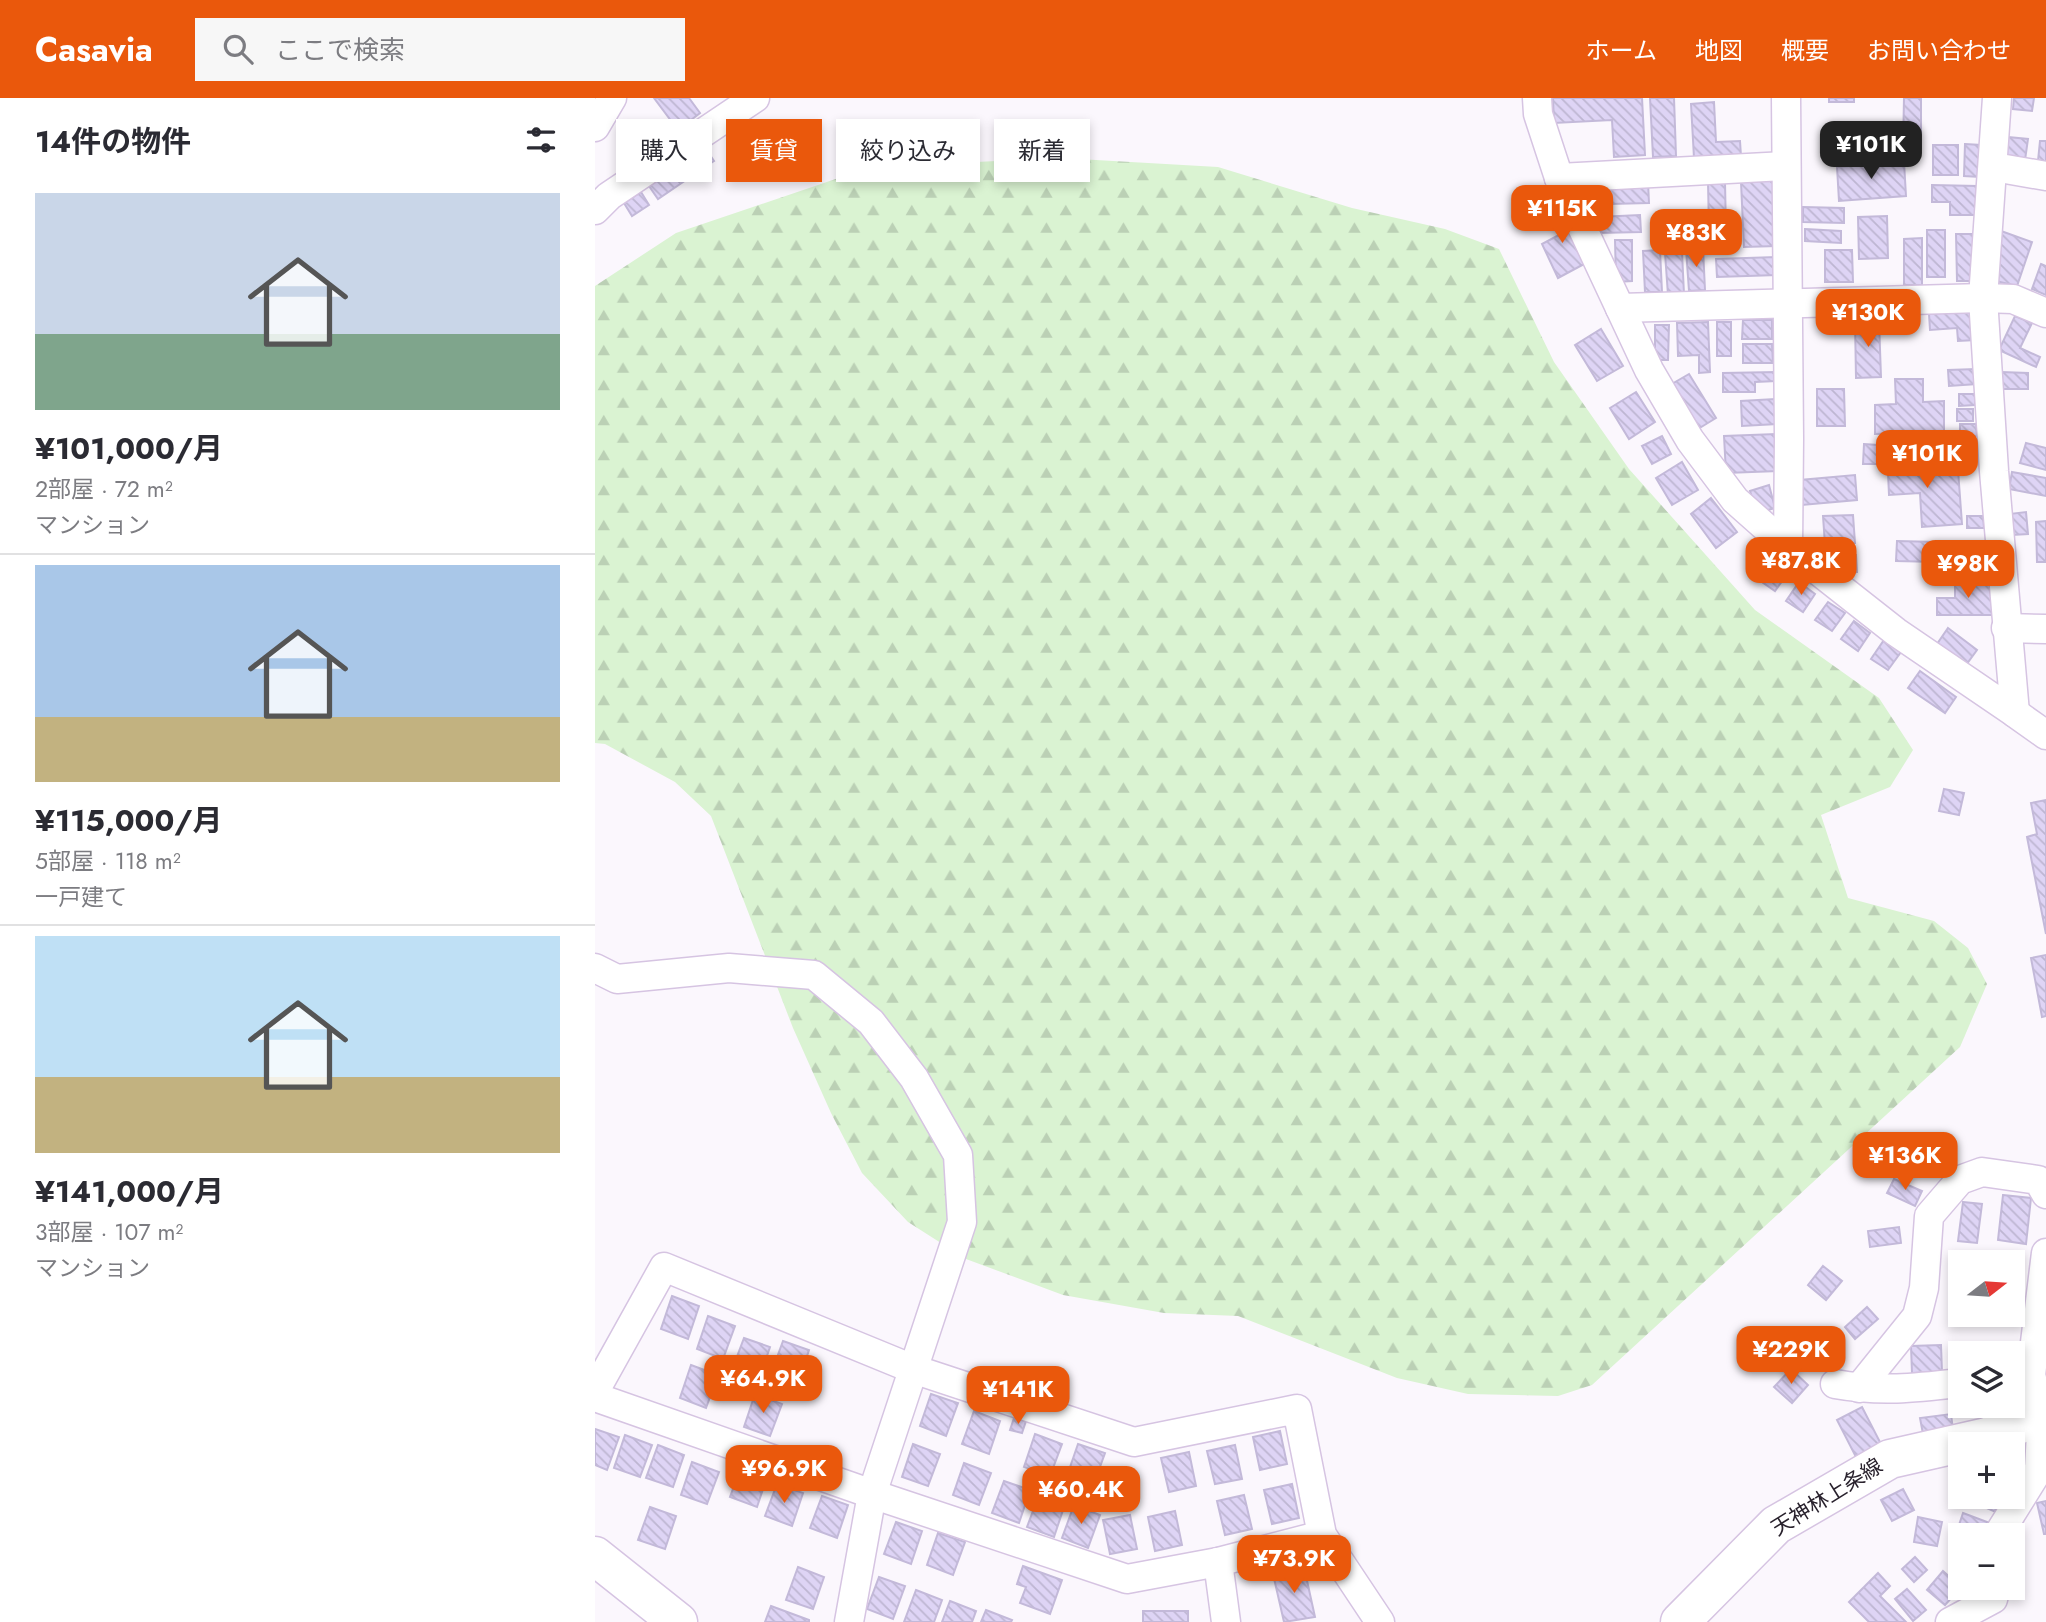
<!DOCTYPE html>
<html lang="ja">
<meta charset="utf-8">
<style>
body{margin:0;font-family:Jost,"Noto Sans JP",sans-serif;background:#f7f7f7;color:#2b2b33;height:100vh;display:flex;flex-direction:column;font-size:26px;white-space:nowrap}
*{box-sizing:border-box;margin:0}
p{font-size:23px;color:#7c7c81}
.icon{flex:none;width:38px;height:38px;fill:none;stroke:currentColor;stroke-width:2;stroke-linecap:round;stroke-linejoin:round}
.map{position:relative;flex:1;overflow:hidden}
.panel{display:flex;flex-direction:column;background:#fff;width:595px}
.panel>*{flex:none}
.guide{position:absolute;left:21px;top:21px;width:665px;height:63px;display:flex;gap:14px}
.needle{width:46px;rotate:73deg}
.buttons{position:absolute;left:1353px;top:1152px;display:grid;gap:14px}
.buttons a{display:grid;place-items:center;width:77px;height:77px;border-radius:0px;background:#fff;box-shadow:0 4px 10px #0003;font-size:35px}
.price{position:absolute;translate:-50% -60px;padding:0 16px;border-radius:14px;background:#ea580c;color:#fff;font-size:23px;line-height:46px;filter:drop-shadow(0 2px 4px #0008)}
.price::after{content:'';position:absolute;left:50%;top:42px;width:21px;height:16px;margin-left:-10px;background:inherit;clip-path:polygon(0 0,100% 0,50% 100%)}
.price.on{background:#222;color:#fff}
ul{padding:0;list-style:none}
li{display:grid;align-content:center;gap:14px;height:371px;padding:0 35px}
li+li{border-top:2px solid #e1e1e2}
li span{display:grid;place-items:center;height:217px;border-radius:0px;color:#555}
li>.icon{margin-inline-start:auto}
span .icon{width:126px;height:126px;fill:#fffc;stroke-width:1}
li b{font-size:30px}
h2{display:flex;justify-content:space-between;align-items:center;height:84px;padding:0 35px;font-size:30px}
.chip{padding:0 24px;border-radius:0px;background:#fff;box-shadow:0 4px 10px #0003;font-size:24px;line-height:63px}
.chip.on{background:#ea580c;color:#fff}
header{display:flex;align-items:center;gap:42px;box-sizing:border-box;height:98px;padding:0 35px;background:#ea580c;color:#fff}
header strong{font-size:33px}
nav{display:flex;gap:38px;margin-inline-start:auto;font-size:24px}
.search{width:490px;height:63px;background:#f7f7f7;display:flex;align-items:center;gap:18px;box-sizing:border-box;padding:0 24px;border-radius:0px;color:#7c7c81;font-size:26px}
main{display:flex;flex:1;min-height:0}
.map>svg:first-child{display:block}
.forest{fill:url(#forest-firs)}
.building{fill:url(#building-back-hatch);stroke:#c3b9d9;stroke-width:2}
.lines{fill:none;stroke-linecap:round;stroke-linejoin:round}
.street-casing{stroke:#d6c4e2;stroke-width:31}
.secondary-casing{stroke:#d6c4e2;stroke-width:41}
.street{stroke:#fff;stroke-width:28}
.secondary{stroke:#fff;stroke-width:38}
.labels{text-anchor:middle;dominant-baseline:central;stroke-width:7;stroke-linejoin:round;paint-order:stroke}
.street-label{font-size:21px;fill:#29222d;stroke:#fff}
</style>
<header>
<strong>Casavia</strong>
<div class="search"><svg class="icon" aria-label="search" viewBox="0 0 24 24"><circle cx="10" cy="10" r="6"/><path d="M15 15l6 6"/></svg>ここで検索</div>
<nav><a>ホーム</a><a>地図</a><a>概要</a><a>お問い合わせ</a></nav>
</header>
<main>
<section class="panel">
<h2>14件の物件<svg class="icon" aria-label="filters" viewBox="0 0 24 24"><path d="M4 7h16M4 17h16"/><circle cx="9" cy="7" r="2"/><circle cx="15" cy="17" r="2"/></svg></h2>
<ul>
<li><span style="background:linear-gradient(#c9d6e8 65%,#7fa58c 0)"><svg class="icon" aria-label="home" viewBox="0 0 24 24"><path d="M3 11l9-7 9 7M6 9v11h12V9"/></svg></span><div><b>¥101,000/月</b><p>2部屋 · 72 m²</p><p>マンション</p></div></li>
<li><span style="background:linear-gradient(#a9c7e8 70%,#c2b280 0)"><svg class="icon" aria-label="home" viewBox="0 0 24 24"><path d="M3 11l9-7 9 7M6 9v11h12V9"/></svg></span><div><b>¥115,000/月</b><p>5部屋 · 118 m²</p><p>一戸建て</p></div></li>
<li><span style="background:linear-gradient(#bfe0f5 65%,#c2b280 0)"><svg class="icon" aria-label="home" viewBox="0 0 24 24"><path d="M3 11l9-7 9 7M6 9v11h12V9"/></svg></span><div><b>¥141,000/月</b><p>3部屋 · 107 m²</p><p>マンション</p></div></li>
</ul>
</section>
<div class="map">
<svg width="1451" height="1524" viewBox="0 0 1451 1524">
<defs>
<pattern id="forest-firs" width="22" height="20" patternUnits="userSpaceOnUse" patternTransform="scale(1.75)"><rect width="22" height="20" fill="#daf3d2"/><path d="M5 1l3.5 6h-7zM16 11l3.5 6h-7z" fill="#bbd0b5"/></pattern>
<pattern id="building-back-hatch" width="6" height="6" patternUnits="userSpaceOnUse" patternTransform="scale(1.75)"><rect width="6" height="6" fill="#ded4f5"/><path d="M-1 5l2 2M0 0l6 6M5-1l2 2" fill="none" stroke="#beb6d2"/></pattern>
</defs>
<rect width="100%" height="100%" fill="#fbf7fd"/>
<polygon class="forest" points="466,60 623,69 757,110 850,131 904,151 959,264 1034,371 1160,512 1284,600 1318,652 1295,689 1226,717 1253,800 1339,823 1373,850 1392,886 1365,949 997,1287 963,1298 873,1296 802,1280 643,1218 569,1215 468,1197 371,1161 313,1124 267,1075 236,1015 198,930 116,718 80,684 10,646 0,645 0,188 81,135 276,69"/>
<g class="building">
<polygon points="59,0 94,0 105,15 83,32"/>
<polygon points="958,0 1047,0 1050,57 1019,59 1017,22 959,25"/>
<polygon points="1055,0 1079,0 1081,58 1058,59"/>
<rect x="1234" y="0" width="25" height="4"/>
<polygon points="1309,0 1326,0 1326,50 1308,50"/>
<polygon points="1419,0 1439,0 1437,13 1418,11"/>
<polygon points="1119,4 1121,44 1145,43 1146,58 1099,60 1096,6"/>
<polygon points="1413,39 1433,41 1430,62 1411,59"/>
<polygon points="1445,43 1451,43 1451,64 1443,63"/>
<polygon points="1370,46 1386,47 1385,79 1369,78"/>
<rect x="1338" y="47" width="25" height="30"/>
<polygon points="111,51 119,63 102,74 94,62"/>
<polygon points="1309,64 1311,98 1244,103 1242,69"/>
<polygon points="83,69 91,82 63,101 54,88"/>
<polygon points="1180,82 1182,148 1149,149 1146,84"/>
<polygon points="1053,84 1054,105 1015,106 1014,85"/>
<polygon points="1113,84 1130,84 1131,132 1114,132"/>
<polygon points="1337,87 1382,88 1381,117 1355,117 1355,104 1337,104"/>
<polygon points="987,91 1005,91 1005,107 987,106"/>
<polygon points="46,94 54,107 37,118 29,105"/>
<polygon points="961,103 991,165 963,180 947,146 964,137 950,108"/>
<polygon points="1208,109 1249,110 1249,125 1208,124"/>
<polygon points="1045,117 1046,134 1004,135 1003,119"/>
<polygon points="1292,118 1293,160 1264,161 1263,119"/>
<polygon points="1210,131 1246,133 1246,145 1210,143"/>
<rect x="1332" y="132" width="18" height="47"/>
<polygon points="1406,133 1437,144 1422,188 1401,183"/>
<polygon points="1361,136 1379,136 1380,183 1362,183"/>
<polygon points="1115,139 1129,139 1130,153 1116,154"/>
<polygon points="1327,140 1327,187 1309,187 1309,141"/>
<polygon points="1020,142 1037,142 1037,183 1021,184"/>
<polygon points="1108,150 1110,192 1094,193 1091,151"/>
<polygon points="1065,152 1067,194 1050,194 1048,153"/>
<polygon points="1230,152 1257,152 1258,184 1230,184"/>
<polygon points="1087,154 1089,196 1073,197 1070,155"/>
<polygon points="1181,159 1182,177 1122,179 1121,161"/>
<polygon points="1446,166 1451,168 1451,197 1437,191"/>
<polygon points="1379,212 1381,242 1363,243 1362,230 1335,232 1334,216"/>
<polygon points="1420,218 1437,225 1425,250 1445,259 1441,269 1404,252"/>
<polygon points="1148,222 1177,222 1177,241 1147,241"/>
<polygon points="1260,223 1284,223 1286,279 1261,280"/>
<polygon points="1113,224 1115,274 1104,275 1104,257 1083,258 1082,225"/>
<rect x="1122" y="224" width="14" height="34"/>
<polygon points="1060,227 1074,227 1073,262 1060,262"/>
<polygon points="1006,231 1028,268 1002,283 980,247"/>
<polygon points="1148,246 1177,246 1178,265 1148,265"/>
<polygon points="1381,271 1382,286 1354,288 1353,272"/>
<polygon points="1181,274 1181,283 1160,284 1160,294 1128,294 1128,275"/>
<polygon points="1406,274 1433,275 1433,291 1406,291"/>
<polygon points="1094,276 1121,320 1103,331 1075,287"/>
<polygon points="1300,281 1328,281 1328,304 1349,303 1349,334 1280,336 1280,307 1301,306"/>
<polygon points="1222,291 1249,291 1250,328 1222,328"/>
<polygon points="1041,294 1060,324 1034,341 1015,310"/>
<polygon points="1364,296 1380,296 1380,307 1364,308"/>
<polygon points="1180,301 1182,326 1147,328 1146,303"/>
<rect x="1362" y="311" width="16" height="12"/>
<polygon points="1365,326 1381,326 1382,338 1365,338"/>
<polygon points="1181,336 1183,373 1131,375 1129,338"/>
<polygon points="1067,338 1076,356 1057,366 1047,348"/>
<polygon points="1431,345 1451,350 1451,372 1425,365"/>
<polygon points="1269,346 1282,347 1282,366 1268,366"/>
<polygon points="1348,347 1348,359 1332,360 1332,348"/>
<polygon points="1314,352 1315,375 1363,372 1367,426 1327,429 1325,395 1294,397 1292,353"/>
<polygon points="1087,364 1103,392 1077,407 1061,380"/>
<polygon points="1417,374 1451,380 1451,398 1414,391"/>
<polygon points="1260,377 1262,402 1207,407 1205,382"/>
<polygon points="1174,387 1180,410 1162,415 1155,393"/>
<polygon points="1116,400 1142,434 1121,450 1096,416"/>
<polygon points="1431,414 1433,436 1417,437 1414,416"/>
<polygon points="1258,417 1260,445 1230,447 1228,418"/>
<polygon points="1372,418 1388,418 1389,430 1372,430"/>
<polygon points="1451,423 1451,464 1442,464 1441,424"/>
<polygon points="1302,443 1384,445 1384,465 1301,463"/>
<polygon points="1261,457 1262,474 1236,475 1234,459"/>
<polygon points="1176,464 1193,475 1180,493 1164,482"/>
<polygon points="1204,484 1220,496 1208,514 1191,503"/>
<polygon points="1360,484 1398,484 1397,517 1342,517 1342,500 1360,500"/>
<polygon points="1233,504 1250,515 1237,533 1220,522"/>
<polygon points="1259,523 1275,535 1263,553 1246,541"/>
<polygon points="1353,530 1382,552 1371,567 1342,546"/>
<polygon points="1289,542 1306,554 1293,572 1276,561"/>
<polygon points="1325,573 1361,599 1350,615 1313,590"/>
<polygon points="1349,691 1369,695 1364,717 1344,713"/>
<polygon points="1451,702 1451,836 1432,739 1442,736 1436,705"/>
<polygon points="1451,857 1451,918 1447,919 1436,860"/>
<polygon points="1299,1081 1327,1093 1320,1108 1292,1095"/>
<polygon points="1408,1097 1436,1100 1431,1146 1403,1142"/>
<polygon points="1368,1104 1387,1106 1382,1145 1363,1143"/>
<polygon points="1304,1129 1306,1145 1275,1149 1273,1133"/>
<polygon points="1228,1168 1247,1183 1231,1202 1213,1187"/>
<polygon points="77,1198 104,1208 93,1241 66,1231"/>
<polygon points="1272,1209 1283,1221 1260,1241 1250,1229"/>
<polygon points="113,1218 140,1228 128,1261 102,1251"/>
<polygon points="149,1240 175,1249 164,1281 137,1272"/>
<polygon points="188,1243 214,1252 203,1285 176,1276"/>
<polygon points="1346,1247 1347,1274 1317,1275 1316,1248"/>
<polygon points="96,1267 123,1277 111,1310 85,1300"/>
<polygon points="1196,1271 1213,1287 1197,1305 1179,1289"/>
<polygon points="160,1296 187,1306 175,1338 149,1329"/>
<polygon points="336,1296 363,1305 351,1338 325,1328"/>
<polygon points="1379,1307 1410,1307 1411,1312 1381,1316"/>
<polygon points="1267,1309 1287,1348 1262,1361 1242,1322"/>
<polygon points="379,1313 405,1323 394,1356 367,1346"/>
<polygon points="1356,1316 1358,1332 1328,1336 1325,1320"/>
<polygon points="419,1320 431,1323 427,1335 415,1332"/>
<polygon points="0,1331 24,1339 12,1372 0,1367"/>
<polygon points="685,1333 692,1366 665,1372 658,1339"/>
<polygon points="440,1336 467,1346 455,1378 429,1369"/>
<polygon points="30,1337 57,1347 45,1379 19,1370"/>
<polygon points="318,1346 345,1356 333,1388 307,1379"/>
<polygon points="483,1346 510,1355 498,1388 472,1378"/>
<polygon points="63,1347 89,1357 78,1389 51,1380"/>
<polygon points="640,1347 647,1381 620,1386 612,1353"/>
<polygon points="594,1354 601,1388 574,1394 566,1360"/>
<polygon points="1418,1360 1434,1373 1418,1392"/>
<polygon points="97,1364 124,1374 112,1406 86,1397"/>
<polygon points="369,1365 396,1375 384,1407 358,1397"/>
<polygon points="147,1367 173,1376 162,1409 135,1399"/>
<polygon points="409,1383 435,1392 424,1425 397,1415"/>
<polygon points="182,1386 208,1395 197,1428 170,1418"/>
<polygon points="697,1386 704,1420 677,1426 669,1392"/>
<polygon points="1308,1391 1319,1412 1297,1423 1286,1402"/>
<polygon points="1365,1393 1365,1398 1380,1398 1378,1404 1363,1397"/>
<polygon points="444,1397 470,1406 459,1439 432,1429"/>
<polygon points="649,1397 657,1431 630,1437 622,1403"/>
<polygon points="227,1398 253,1407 242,1440 215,1430"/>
<polygon points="1392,1398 1411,1399 1403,1415 1387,1408"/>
<polygon points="1451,1403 1451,1436 1449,1436 1442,1405"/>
<polygon points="479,1407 505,1417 493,1450 467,1440"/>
<polygon points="55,1409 81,1418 70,1451 43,1442"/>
<polygon points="580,1413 587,1447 560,1453 553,1419"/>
<polygon points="1368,1415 1392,1424 1392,1437 1363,1430"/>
<polygon points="535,1417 542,1451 515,1456 508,1422"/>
<polygon points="1323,1419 1347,1424 1342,1448 1319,1444"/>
<polygon points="301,1424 327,1433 316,1466 289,1456"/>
<polygon points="343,1435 370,1444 358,1477 332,1467"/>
<polygon points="1320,1459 1332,1472 1319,1484 1307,1471"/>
<polygon points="428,1468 467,1482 455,1516 425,1505 431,1489 422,1486"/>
<polygon points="203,1469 229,1479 218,1511 191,1502"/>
<polygon points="709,1469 720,1519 689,1524 678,1476"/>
<polygon points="1348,1473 1366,1489 1350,1507 1332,1492"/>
<polygon points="1283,1475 1295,1488 1285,1498 1311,1524 1274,1524 1254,1504"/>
<polygon points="284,1479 310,1488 298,1521 272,1511"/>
<polygon points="1312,1491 1331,1512 1318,1523 1300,1501"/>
<polygon points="321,1492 347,1502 339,1524 309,1524"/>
<polygon points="355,1503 381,1513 377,1524 347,1524"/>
<polygon points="176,1508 214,1522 214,1524 170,1524"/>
<polygon points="391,1512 417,1522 416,1524 386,1524"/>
<rect x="548" y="1513" width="45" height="11"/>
</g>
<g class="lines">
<defs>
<g id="street">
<polyline points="942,0 943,16 964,80 1054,272 1095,342 1140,402 1193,449 1301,534 1420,615 1399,373 1388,200 1402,0"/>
<polyline points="1191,0 1194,341 1193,449"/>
<polyline points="0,29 17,0"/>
<polyline points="1399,69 1451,78"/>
<polyline points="964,80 1191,68"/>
<polyline points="0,112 14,98 160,0"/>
<polyline points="1025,210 1388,200 1418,201 1451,215"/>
<polyline points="1411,530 1451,531"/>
<polyline points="1420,615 1451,637"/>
<polyline points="0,870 22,881 134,870 219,877 276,924 319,980 363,1057 367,1124 277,1396 254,1524"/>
<path d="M1240,1286C1285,1294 1320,1290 1365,1285"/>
<polyline points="1264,1290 1322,1218 1329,1190 1334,1118 1365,1082 1387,1074 1443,1082 1451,1096"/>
<polyline points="0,1293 69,1169 318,1271 539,1344 702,1311 727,1437 785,1524"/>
<polyline points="0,1299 277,1396 532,1481 623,1464 727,1437"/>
<polyline points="1406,1437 1406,1432 1444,1371 1447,1318 1436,1277 1451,1155"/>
<polyline points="623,1464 631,1524"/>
<polyline points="1355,1524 1398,1501 1401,1489"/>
</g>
<g id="secondary">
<polyline points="0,1458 83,1524"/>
<polyline points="1085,1524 1181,1427 1295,1361 1392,1339 1451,1316"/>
</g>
</defs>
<use href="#street" class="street-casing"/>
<use href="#secondary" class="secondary-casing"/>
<use href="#street" class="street"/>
<use href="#secondary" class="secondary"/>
</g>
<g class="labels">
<g class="street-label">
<text transform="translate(1232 1399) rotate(-32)">天神林上条線</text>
</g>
</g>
</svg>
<div class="buttons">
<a><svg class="needle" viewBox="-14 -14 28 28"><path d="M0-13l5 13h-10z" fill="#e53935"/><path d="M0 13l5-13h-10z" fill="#7c7c81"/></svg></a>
<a><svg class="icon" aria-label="layers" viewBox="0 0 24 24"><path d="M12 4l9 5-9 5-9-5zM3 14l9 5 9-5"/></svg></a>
<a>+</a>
<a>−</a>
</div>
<b class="price on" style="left:1276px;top:83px">¥101K</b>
<b class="price" style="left:967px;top:147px">¥115K</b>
<b class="price" style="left:1101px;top:171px">¥83K</b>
<b class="price" style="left:1273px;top:251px">¥130K</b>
<b class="price" style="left:1332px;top:392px">¥101K</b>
<b class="price" style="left:1206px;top:499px">¥87.8K</b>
<b class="price" style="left:1373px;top:502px">¥98K</b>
<b class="price" style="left:1310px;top:1094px">¥136K</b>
<b class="price" style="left:1196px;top:1288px">¥229K</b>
<b class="price" style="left:168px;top:1317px">¥64.9K</b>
<b class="price" style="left:423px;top:1328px">¥141K</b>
<b class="price" style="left:189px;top:1407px">¥96.9K</b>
<b class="price" style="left:486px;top:1428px">¥60.4K</b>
<b class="price" style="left:699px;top:1497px">¥73.9K</b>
<div class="guide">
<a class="chip">購入</a>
<a class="chip on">賃貸</a>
<a class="chip">絞り込み</a>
<a class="chip">新着</a>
</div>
</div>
</main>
